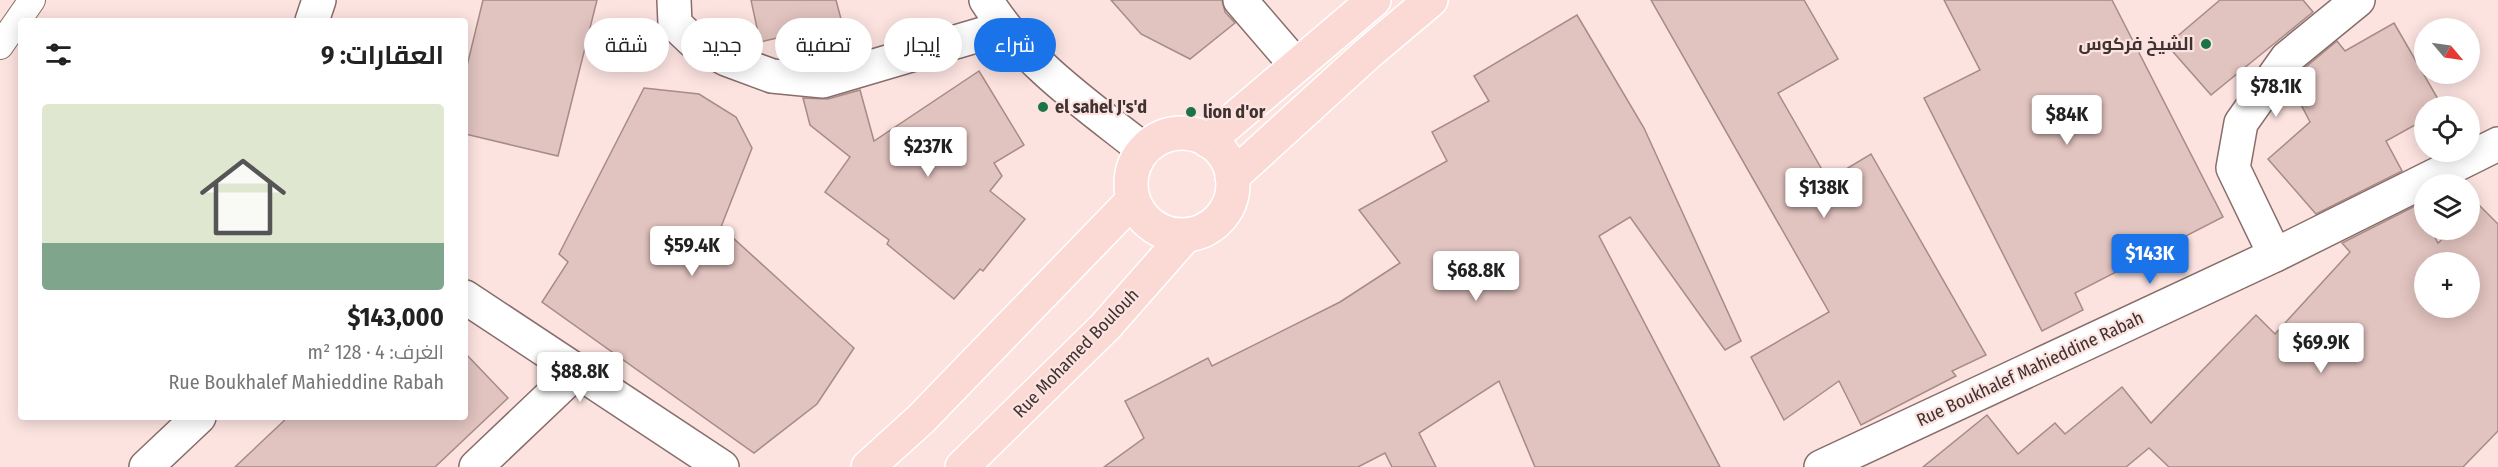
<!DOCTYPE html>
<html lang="ar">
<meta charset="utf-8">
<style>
body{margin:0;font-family:"Fira Sans Condensed",Cairo,sans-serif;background:#f2f2f2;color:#222;direction:rtl;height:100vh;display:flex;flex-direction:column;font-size:22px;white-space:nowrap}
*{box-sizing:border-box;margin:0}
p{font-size:20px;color:#767676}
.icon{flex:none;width:33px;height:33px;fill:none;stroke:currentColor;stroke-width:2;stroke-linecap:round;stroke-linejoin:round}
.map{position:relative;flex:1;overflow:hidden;direction:ltr}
.sheet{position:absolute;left:18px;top:18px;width:450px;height:402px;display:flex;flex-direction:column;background:#fff;border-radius:6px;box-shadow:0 3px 15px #0003;direction:rtl}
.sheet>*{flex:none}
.banner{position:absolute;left:486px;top:18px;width:570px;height:54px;direction:rtl;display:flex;gap:12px}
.needle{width:39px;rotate:119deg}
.controls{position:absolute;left:2414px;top:18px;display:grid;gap:12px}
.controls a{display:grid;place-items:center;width:66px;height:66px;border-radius:50%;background:#fff;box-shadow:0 3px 15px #0003;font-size:30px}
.price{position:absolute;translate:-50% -51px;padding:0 14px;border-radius:6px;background:#fff;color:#222;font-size:20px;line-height:39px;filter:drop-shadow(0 2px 3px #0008)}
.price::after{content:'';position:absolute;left:50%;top:36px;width:18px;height:14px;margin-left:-9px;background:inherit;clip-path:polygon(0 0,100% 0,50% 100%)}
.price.current{background:#1a73e8;color:#fff}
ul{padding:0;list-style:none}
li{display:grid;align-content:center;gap:12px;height:318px;padding:0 24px}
li span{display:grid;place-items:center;height:186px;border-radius:6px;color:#555}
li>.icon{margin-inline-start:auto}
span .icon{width:108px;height:108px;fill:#fffc;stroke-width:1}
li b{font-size:26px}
h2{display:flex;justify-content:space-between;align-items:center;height:72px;padding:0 24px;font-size:26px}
.pill{padding:0 21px;border-radius:27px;background:#fff;box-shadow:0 3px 15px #0003;font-size:21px;line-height:54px}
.pill.current{background:#1a73e8;color:#fff}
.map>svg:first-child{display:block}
.building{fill:#e1c3bf;stroke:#a68b87;stroke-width:1.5;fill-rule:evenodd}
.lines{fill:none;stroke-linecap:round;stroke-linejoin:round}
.lane-casing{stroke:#886d6a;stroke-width:28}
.street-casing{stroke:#886d6a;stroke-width:36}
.primary-casing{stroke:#fff;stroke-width:36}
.lane{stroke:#fff;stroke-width:26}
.street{stroke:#fff;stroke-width:33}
.primary{stroke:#fbdad6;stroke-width:33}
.poi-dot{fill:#1a7448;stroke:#fce3e0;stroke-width:2}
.labels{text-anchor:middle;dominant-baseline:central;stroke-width:4.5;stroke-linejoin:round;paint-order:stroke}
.poi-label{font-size:18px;font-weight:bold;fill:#3f3332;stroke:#fce3e0;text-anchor:start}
.street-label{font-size:18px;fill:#3f3332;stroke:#fce3e0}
</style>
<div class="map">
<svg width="2498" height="467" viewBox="0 0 2498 467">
<rect width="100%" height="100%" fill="#fce3e0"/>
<g class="building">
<polygon points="483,0 597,0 558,156 465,134 465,74"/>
<polygon points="751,0 836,0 850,53 821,62 792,59 786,36 760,42"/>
<polygon points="1111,0 1222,0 1225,12 1235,23 1190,59 1141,34"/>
<polygon points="1651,0 1804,0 1838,59 1778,93 1828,180 1871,154 1986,355 1952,371 1956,376 1861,425 1839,381 1784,420 1751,357 1829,312"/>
<polygon points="1944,0 2112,0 2223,217 2075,293 2083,310 2042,331 1924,98 1980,70"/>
<polygon points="2220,0 2303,0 2313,12 2211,95 2167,45"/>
<polygon points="1577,15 1644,128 1741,341 1725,350 1630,217 1599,236 1720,467 1535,467 1499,381 1419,433 1436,467 1392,467 1385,453 1358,467 1104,467 1144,438 1125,401 1208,358 1212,366 1340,302 1400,263 1359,210 1447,161 1432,132 1489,101 1474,76"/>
<polygon points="2394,23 2442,106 2424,106 2424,120 2386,141 2402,171 2316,214 2268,159 2310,122 2291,85 2301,71 2337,41 2345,51"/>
<polygon points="979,71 1024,145 994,163 1002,176 990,191 1025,219 983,271 980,269 954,299 887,244 889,240 825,192 850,157 810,125 803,98 828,99 860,90 874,141"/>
<polygon points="644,88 699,94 736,117 752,148 721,227 854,348 817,404 754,453 542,302 568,262 559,254"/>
<path d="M2419,204L2424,215V230H2431L2438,243L2452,230H2469V213L2478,204L2498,224V431L2463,467H2169L2149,448L2126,467H1923L1987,415L2018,454L2055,423L2065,434L2122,387L2151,423L2256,315L2275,334L2350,252L2342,243ZM2424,262H2469V308H2424Z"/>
<polygon points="465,353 508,398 435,467 235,467 288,417 465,417"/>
</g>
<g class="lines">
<defs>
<polyline id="lane" points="0,46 32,0"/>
<g id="street">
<polyline points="674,0 675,24 693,41 726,59 772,76 823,81 1003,28"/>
<path d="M986,0C1025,63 1087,105 1144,150"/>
<polyline points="1240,0 1296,65"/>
<polyline points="312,21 319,0"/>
<polyline points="2275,255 2233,168 2241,123 2287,58 2358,0"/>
<polyline points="465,297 722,467"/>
<polyline points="146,467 199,417"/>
<polyline points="476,467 577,371"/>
<polyline points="1821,467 2275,255 2498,144"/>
</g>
<g id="primary">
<circle cx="1182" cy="184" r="51"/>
<polyline points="1208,141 1374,0"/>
<polyline points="1232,177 1367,54 1431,0"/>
<polyline points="868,467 921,419 1133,200"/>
<polyline points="962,467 1105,327 1186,235"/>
</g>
</defs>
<use href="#lane" class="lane-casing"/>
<use href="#street" class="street-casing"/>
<use href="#primary" class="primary-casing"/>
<use href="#lane" class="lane"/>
<use href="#street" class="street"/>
<use href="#primary" class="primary"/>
</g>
<g class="poi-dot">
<circle cx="2206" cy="44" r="6"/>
<circle cx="1043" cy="107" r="6"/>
<circle cx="1191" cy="112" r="6"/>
</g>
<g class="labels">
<g class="poi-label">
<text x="2194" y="44" text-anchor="end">الشيخ فركوس</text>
<text x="1055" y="107">el sahel J's'd</text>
<text x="1203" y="112">lion d'or</text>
</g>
<g class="street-label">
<text transform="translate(1076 353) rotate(-46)">Rue Mohamed Boulouh</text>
<text transform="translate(2030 369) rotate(-25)">Rue Boukhalef Mahieddine Rabah</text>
</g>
</g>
</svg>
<div class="controls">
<a><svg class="needle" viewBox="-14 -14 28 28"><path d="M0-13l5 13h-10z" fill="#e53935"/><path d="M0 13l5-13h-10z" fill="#767676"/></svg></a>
<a><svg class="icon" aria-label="locate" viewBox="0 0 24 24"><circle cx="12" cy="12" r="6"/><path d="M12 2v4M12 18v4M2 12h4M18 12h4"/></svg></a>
<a><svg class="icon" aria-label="layers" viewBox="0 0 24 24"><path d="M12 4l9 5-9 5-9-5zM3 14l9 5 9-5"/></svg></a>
<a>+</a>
</div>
<b class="price" style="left:2276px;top:118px">$78.1K</b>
<b class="price" style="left:2067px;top:146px">$84K</b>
<b class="price" style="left:928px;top:178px">$237K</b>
<b class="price" style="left:1824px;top:219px">$138K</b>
<b class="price" style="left:692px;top:277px">$59.4K</b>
<b class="price current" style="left:2150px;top:285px">$143K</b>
<b class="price" style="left:1476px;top:302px">$68.8K</b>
<b class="price" style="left:2321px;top:374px">$69.9K</b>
<b class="price" style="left:580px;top:403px">$88.8K</b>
<div class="banner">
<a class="pill current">شراء</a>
<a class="pill">إيجار</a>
<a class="pill">تصفية</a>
<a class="pill">جديد</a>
<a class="pill">شقة</a>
</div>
<section class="sheet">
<h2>العقارات: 9<svg class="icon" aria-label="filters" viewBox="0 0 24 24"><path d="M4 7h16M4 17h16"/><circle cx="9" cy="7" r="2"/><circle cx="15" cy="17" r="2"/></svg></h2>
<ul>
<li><span style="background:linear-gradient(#dfe7d0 75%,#7fa58c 0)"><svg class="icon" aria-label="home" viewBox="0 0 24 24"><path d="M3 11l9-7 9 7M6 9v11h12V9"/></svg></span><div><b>$143,000</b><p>الغرف: 4 · 128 m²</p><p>Rue Boukhalef Mahieddine Rabah</p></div></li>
</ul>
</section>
</div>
